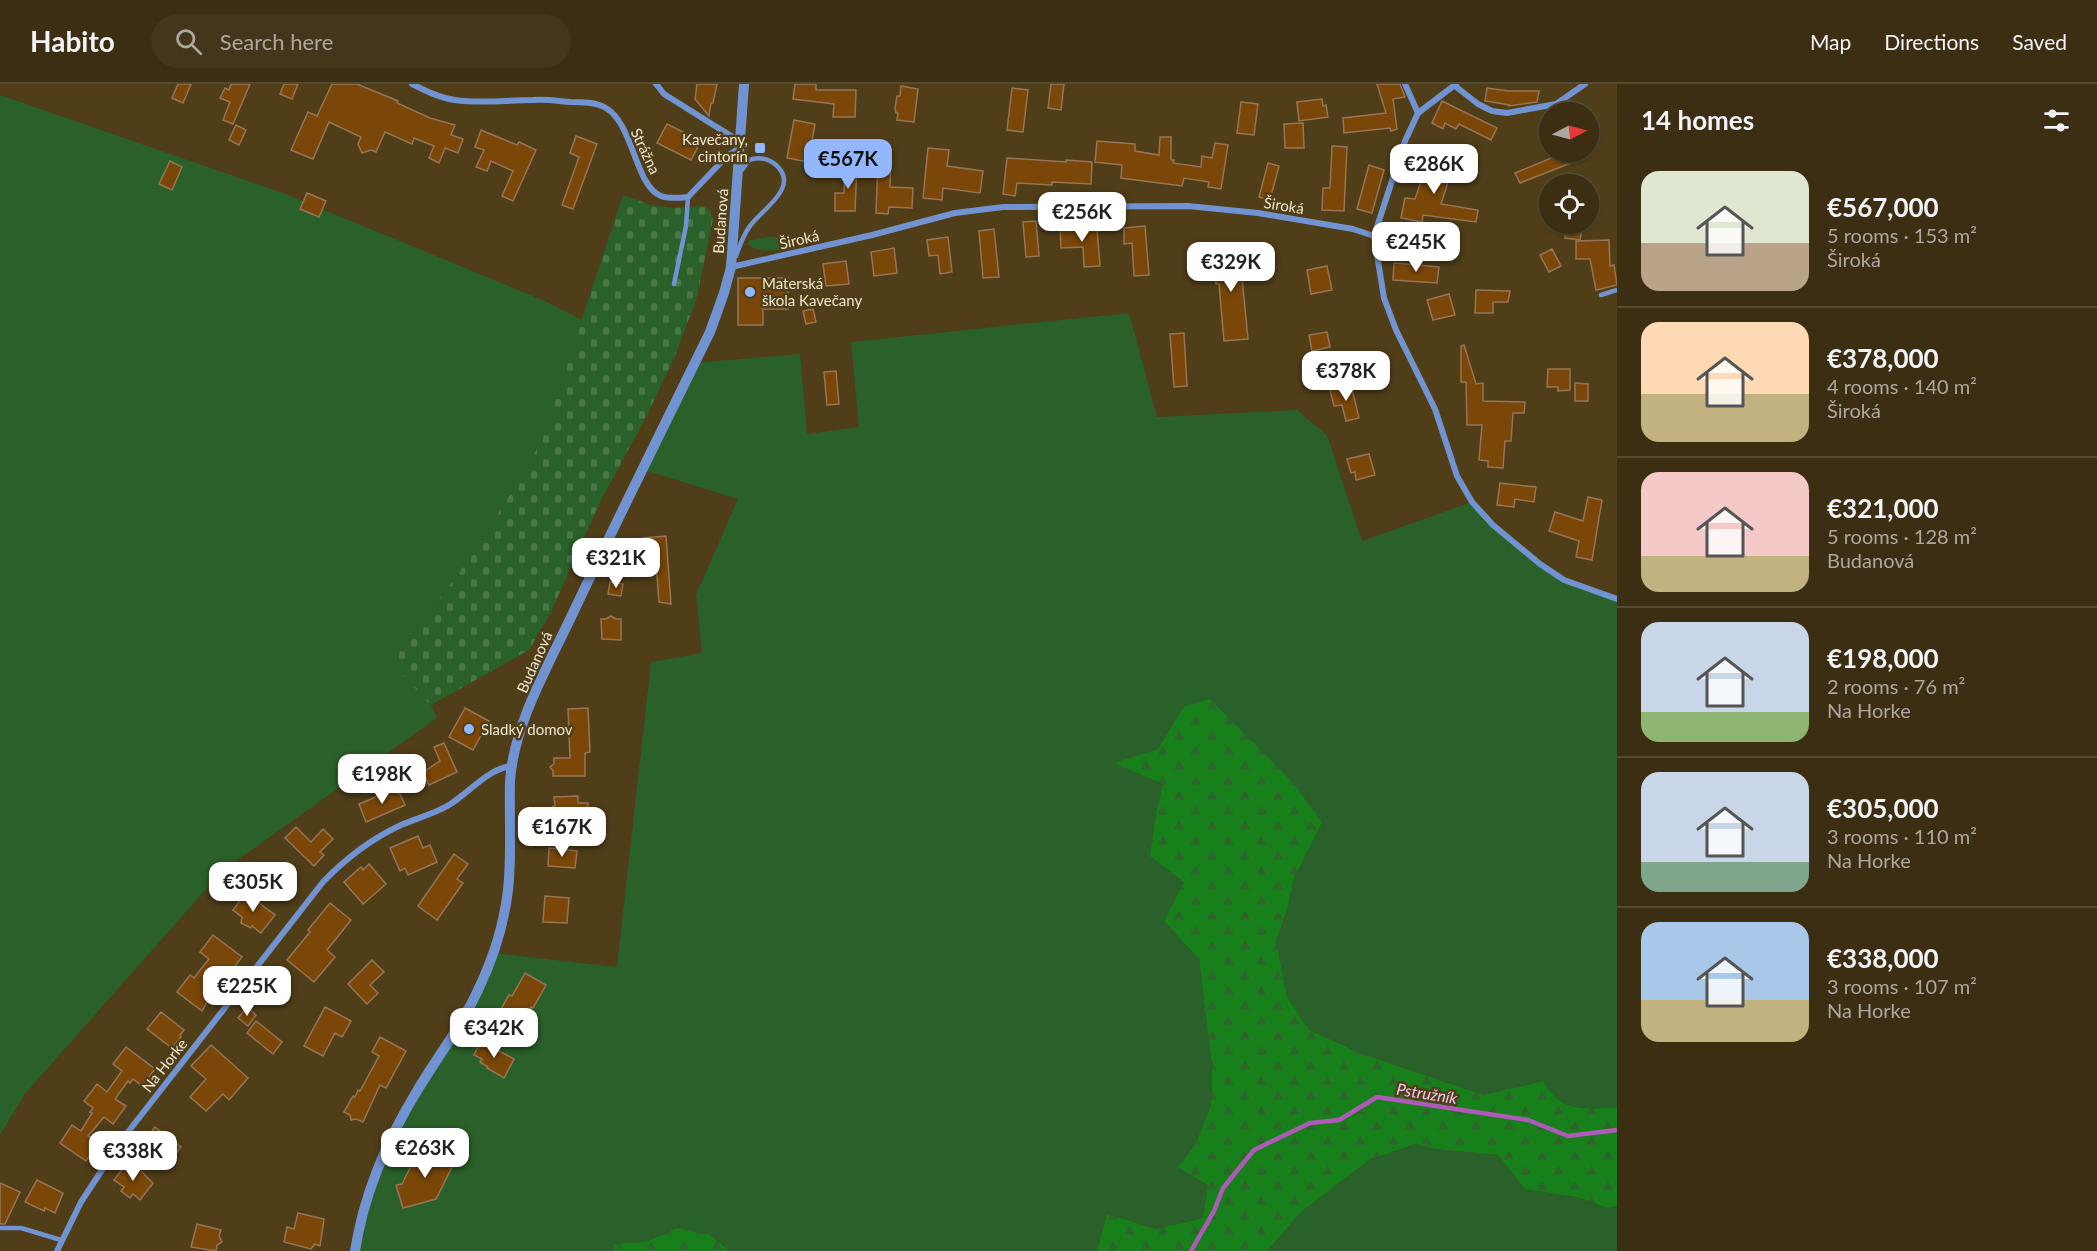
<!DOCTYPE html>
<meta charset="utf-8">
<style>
body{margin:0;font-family:Lato,sans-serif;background:#43361b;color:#f1f3f6;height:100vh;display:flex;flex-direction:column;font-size:22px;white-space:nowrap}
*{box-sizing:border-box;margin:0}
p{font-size:20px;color:#aca89f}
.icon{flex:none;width:33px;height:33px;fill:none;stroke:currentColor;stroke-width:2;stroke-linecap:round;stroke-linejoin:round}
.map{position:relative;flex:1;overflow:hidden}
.drawer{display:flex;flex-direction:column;background:#3c2e12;width:480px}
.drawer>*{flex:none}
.needle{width:39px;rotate:84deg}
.buttons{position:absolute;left:1539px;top:18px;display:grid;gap:12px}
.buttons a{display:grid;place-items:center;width:60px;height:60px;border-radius:50%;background:#3c2e12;box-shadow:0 2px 4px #0004,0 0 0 2px #554a32;font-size:30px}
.price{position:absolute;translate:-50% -51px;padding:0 14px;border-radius:12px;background:#fff;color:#222;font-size:20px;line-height:39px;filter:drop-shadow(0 2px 3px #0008)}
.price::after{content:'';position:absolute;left:50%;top:36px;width:18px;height:14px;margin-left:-9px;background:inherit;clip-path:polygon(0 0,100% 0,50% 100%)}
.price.selected{background:#93b7fd;color:#111}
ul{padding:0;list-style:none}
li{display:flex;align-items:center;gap:18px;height:150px;padding:0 24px}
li+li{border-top:2px solid #554a32}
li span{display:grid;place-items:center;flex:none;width:168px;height:120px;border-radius:18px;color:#555}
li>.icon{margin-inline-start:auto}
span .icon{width:72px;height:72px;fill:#fffc;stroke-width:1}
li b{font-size:26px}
h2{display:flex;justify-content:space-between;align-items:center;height:72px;padding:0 24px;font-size:26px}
header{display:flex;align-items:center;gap:36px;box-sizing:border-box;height:84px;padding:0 30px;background:#3c2e12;border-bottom:2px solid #554a32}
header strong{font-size:28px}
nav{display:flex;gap:33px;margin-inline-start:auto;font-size:21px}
.search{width:420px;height:54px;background:#43361b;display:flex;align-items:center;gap:15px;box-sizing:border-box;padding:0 21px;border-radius:33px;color:#aca89f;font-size:22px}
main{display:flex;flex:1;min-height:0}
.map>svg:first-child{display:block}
.green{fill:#2a6029}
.forest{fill:url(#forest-firs)}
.cemetery{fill:url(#cemetery-stones)}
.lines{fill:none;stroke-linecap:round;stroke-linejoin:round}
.stream{stroke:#af5ab9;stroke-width:4.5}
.building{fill:#7a4709;stroke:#967557;stroke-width:1.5}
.service{stroke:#7293d1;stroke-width:4.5}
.minor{stroke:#7293d1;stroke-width:6}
.tertiary{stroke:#7293d1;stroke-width:10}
.poi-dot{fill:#93b7fd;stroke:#503e18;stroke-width:2}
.labels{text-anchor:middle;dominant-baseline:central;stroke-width:5;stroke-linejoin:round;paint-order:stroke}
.poi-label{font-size:15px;fill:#f0e5d0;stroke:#503e18;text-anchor:start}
.street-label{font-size:15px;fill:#f0e5d0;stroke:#503e18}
.water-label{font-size:16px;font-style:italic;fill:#efc5f3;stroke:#503e18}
</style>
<header>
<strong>Habito</strong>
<div class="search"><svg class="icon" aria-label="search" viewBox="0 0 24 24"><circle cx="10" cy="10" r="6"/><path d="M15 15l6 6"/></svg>Search here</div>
<nav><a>Map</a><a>Directions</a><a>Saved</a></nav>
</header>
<main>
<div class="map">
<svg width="1617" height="1167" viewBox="0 0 1617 1167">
<defs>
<pattern id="forest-firs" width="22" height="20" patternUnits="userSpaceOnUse" patternTransform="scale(1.5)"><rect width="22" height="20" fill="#17801b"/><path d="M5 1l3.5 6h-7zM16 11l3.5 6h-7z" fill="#2d652b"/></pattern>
<pattern id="cemetery-stones" width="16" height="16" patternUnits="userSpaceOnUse" patternTransform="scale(1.5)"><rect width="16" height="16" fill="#2a6029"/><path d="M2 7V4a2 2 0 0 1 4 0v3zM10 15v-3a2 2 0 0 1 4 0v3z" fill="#497747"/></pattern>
</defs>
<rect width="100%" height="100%" fill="#503e18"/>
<g class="green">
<polygon points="0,11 283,109 545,217 582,236 553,323 532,376 470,474 391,579 431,621 437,634 222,787 24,1011 0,1051"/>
<path d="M768,153H782L791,165C777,166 758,170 748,160L750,156Z"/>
<path d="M1129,229L1157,333L1297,326L1327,351L1362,457L1472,418L1481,428L1564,496L1617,515V1024C1582,1023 1563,1031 1543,997L1484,1011L1362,970L1309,946L1287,913L1276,857L1287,826L1294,794L1322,739L1183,623L1158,665L1115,679L1163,700L1157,724L1184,798L1164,837L1199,875L1212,982L1211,1021L1195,1061L1179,1082L1208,1101L1203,1134L1156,1145L1107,1130L1097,1167H729L709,1150L677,1144L646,1158L614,1160L613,1167H356L378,1081L439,974L493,869L617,883L651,578L702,569L696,511L738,415L641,385L695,279L800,270L807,350L859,343L851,258Z"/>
<polygon points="1415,1060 1437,1065 1498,1071 1525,1105 1576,1113 1608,1124 1617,1122 1617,1167 1267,1167 1301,1128 1369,1076"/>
</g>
<g class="forest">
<path d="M1210,615L1294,700L1322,739L1294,794L1287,826L1276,857L1287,913L1309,946L1362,970L1484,1011L1543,997C1563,1031 1582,1023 1617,1024V1122L1608,1124L1576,1113L1525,1105L1498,1071L1436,1065L1415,1060L1369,1076L1301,1128L1267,1167H1097L1107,1130L1156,1145L1203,1134L1208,1101L1178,1083L1195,1061L1211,1021L1212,982L1199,875L1164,837L1184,798L1150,772L1157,724L1163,700L1114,679L1158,665L1183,623Z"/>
<polygon points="677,1144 709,1150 729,1167 613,1167 614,1160 646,1158"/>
</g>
<polygon class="cemetery" points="623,111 651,121 674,124 704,122 710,126 713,135 697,213 675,272 645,335 600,418 551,528 529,566 431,621 391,579 470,474 532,376 553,323"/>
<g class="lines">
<polyline class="stream" points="1191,1167 1214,1127 1223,1104 1254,1066 1310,1039 1339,1036 1377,1013 1528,1036 1568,1052 1617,1046"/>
</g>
<g class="building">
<polygon points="178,0 191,0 183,19 172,14"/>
<polygon points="231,0 250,0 233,40 223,36 230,18 220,14 225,4 229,6"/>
<polygon points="284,0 298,0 292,15 280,10"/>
<polygon points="332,0 357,0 398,17 397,19 430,34 455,41 451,51 463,55 458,69 445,64 439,79 429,74 434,62 414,54 412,60 385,48 376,68 371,66 362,69 358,60 361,53 329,38 313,75 291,66 308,28 317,32"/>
<polygon points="697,0 717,0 713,19 711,19 709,32 695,15"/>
<polygon points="795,0 816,0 816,6 856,6 855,33 833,33 834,20 793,15"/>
<polygon points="1051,0 1064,0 1061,26 1048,24"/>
<polygon points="1377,0 1400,0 1405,13 1393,15 1397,45 1391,47 1390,44 1344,49 1343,34 1386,29"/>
<polygon points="901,2 918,5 914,38 897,36 898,29 896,29 895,24 897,12 900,12"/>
<polygon points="1012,4 1028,6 1023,48 1007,46"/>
<polygon points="1487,4 1509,7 1539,7 1537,18 1509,22 1509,21 1485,17"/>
<polygon points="1322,15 1323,22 1326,21 1328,33 1299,37 1297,18"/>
<polygon points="1442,17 1497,44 1491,56 1459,40 1456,45 1445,39 1443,45 1432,39"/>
<polygon points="1241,18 1258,20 1254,51 1237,49"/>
<polygon points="794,36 815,40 808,78 787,74"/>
<polygon points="1303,39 1304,64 1285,64 1284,40"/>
<polygon points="667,40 701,57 691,76 657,59"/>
<polygon points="236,41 246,46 239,61 229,56"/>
<polygon points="481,46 517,61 519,58 536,66 513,117 502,112 513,87 491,77 487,87 476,83 484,66 475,63"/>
<polygon points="576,52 597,60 573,125 562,121 579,73 570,69"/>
<polygon points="1160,53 1171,53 1171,76 1174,76 1173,79 1201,83 1202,72 1212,74 1215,59 1228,61 1221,105 1208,103 1209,98 1184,94 1182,102 1121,94 1122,81 1095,78 1097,57 1135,60 1135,67 1159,71"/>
<polygon points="1332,62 1347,63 1344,127 1322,126 1323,104 1330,104"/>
<polygon points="928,64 949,66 947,82 983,87 980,109 943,104 942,116 923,114"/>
<polygon points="1566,68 1573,68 1576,77 1520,99 1515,89"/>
<polygon points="1420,71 1453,83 1441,120 1478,126 1476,138 1423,131 1422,138 1401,134 1405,114 1415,115 1422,94 1414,92"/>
<polygon points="1007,74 1066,78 1066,76 1092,78 1091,100 1052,98 1052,101 1017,99 1015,112 1003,110"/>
<polygon points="878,76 891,76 890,103 913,104 912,124 889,123 888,130 876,129"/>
<polygon points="170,77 182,83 172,106 159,100"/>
<polygon points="845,78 857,79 855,127 835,127 835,109 844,109"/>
<polygon points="1268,79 1279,82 1270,116 1259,113"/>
<polygon points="1369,81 1384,86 1372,129 1357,125"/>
<polygon points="307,109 326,117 319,133 300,125"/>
<polygon points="1036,137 1039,172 1026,173 1023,138"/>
<polygon points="1567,140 1583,140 1580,156 1565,154"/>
<polygon points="1060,141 1071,141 1072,146 1097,144 1100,182 1084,183 1083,163 1061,164"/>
<polygon points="1145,142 1149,191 1134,192 1132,159 1124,160 1124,144"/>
<polygon points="994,145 999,193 983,194 979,147"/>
<polygon points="948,153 952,188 940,190 938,171 929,172 927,156"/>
<polygon points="1609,156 1610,182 1614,181 1617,201 1596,206 1590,175 1576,175 1576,157"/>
<polygon points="1239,163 1248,255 1224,257 1219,200 1216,200 1213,166"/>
<polygon points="894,164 897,189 874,192 871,168"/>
<polygon points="1552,165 1561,182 1549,188 1540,171"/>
<polygon points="846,177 849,200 826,202 823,180"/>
<polygon points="1394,179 1439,183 1437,199 1393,196"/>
<polygon points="1327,182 1332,206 1311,210 1307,186"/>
<polygon points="738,194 788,194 788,225 763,225 763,241 738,241"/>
<polygon points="1476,206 1510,207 1508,218 1493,218 1493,229 1475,229"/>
<polygon points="1449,210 1455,231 1433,236 1427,216"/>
<polygon points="813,225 816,238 806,240 803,227"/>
<polygon points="1327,248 1330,263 1312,267 1309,251"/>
<polygon points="1184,249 1187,302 1174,303 1170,250"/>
<polygon points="1464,261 1476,300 1483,299 1483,317 1525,318 1524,329 1513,329 1511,357 1505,357 1503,384 1488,383 1488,377 1479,376 1482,341 1467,341 1466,298 1461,298 1461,262"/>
<polygon points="1548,285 1570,285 1570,306 1558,307 1558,303 1547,303"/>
<polygon points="836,287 839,320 827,321 824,288"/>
<polygon points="1575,299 1588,300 1588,317 1575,317"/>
<polygon points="1351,301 1359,334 1346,337 1342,321 1334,322 1330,306"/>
<polygon points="1369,370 1375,391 1356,396 1355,388 1351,389 1347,375"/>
<polygon points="1500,399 1536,403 1534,418 1515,415 1514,423 1497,421"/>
<polygon points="1588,413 1602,416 1592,476 1576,473 1579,457 1549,447 1555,428 1583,437"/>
<polygon points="666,452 671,520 659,518 656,479 651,480 650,465 645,466 643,454"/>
<polygon points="610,498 623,500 621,512 608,510"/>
<polygon points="611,532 616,535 621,535 621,556 602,555 601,535 606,535"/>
<polygon points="465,624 489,637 473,666 449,653"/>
<polygon points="588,624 590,668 585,669 585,692 553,692 553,687 550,683 554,680 554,674 570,674 568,625"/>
<polygon points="444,659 457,688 429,701 423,688 440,677 434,663"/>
<polygon points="397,704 405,721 366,738 359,720"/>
<polygon points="578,712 578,719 588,719 588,734 553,735 553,731 545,728 555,721 554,713"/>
<polygon points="296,743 311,758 323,745 333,755 320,768 324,771 314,782 285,754"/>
<polygon points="418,752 423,764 430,761 437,778 408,791 405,784 400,787 390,764"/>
<polygon points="549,764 577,767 575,784 548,782"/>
<polygon points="454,770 468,780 457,795 463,799 437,836 418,822"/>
<polygon points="369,780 386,800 363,820 344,798 361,783 363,786"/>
<polygon points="246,809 275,831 261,849 252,842 251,844 241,839 242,833 233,826"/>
<polygon points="545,812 569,814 567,839 543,838"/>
<polygon points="330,819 351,836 327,866 335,873 314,898 287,876 310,848 308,846"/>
<polygon points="213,851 242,873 229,890 221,884 213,893 206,903 213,908 202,927 177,908 190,891 194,894 209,875 200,868"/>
<polygon points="372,876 384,888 370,901 378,909 367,920 348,900"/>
<polygon points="525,889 546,901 533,924 531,923 518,946 496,934 509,911 512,912"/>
<polygon points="247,923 256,931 248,942 238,934"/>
<polygon points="325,923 351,937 342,953 335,949 323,972 304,962"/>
<polygon points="161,928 184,946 180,951 181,953 172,964 147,945"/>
<polygon points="256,937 282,958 273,970 247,949"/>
<polygon points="380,953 406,967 386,1004 380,1001 363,1038 356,1035 351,1036 350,1031 344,1028 353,1012 355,1013 358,1006 360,1007 379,972 372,968"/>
<polygon points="481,957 514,975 504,994 487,984 488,983 480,978 482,975 474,971"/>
<polygon points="211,961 248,994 229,1016 223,1010 206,1027 190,1013 206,995 191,982"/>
<polygon points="126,963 155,985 142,1002 133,995 130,999 128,997 115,1015 126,1022 113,1040 104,1033 88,1052 96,1058 92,1064 94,1065 86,1077 60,1059 72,1041 81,1047 92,1029 90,1028 93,1024 84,1017 97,1000 107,1008 122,987 113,980"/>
<polygon points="155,1043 181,1063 168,1080 142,1060"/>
<polygon points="431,1063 455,1077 436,1115 403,1124 396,1101 402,1100 415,1074 423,1078"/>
<polygon points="127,1079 136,1086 138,1084 153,1099 140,1116 133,1110 130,1114 121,1107 124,1103 114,1096"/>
<polygon points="37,1096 63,1109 55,1129 45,1124 44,1127 25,1118"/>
<polygon points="0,1099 20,1108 5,1140 0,1140"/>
<polygon points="298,1129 324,1135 320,1162 315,1160 311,1165 284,1158 287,1143 294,1145"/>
<polygon points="197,1140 221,1146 219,1152 222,1158 217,1161 216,1167 191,1163"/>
</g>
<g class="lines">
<g class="service">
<path d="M736,172C740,161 743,151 750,142C761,126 801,103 776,81C768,74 758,73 749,76L742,86"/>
<polyline points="674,200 686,142 688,113"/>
<polyline points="1601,211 1617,206"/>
<polyline points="0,1144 21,1144 61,1156"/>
</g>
<g class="minor">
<path d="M412,0C426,7 440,14 455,16C481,20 507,16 533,16C545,15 558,17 570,18C581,18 596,18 606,24C634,41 635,102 661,112C669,115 679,114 688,113L727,72L738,65"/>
<polyline points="656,0 664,10 739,57"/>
<polyline points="1405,0 1418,29"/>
<polyline points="1456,0 1418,29 1405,57 1374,152 1384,214 1396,246 1435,325 1457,392 1472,418 1493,441 1540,480 1564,496 1617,515"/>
<polyline points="1455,2 1478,20 1492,27 1507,29 1556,20 1585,0"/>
<polyline points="731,183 872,151 955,129 1003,123 1188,122 1258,129 1353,145 1374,152"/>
<path d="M57,1167L81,1118L121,1057L323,798C346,774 371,755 401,741C417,734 434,730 449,721C469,709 486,686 511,682"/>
</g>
<path class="tertiary" d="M355,1167C364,1109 387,1056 417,1007C437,973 462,942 478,906C493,875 504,840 508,806C512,770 509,733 510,697C514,640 548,582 572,531C617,436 664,342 710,248L724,209L731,183L744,0"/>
</g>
<g class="poi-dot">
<rect x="754" y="58" width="12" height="12" rx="3"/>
<circle cx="750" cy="208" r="6"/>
<circle cx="469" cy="645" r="6"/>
</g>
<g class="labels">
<g class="poi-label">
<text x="748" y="55" text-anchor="end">Kavečany,<tspan x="748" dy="17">cintorín</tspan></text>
<text x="762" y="199">Materská<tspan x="762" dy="17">škola Kavečany</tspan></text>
<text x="481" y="645">Sladký domov</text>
</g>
<g class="street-label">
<text transform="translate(646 67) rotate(65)">Strážna</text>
<text transform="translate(1284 121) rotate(9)">Široká</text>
<text transform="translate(720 137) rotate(-86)">Budanová</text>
<text transform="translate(799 155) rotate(-13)">Široká</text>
<text transform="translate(534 578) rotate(-66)">Budanová</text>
<text transform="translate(164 981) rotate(-52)">Na Horke</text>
</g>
<g class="water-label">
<text transform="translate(1427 1009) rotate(9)">Pstružník</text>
</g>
</g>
</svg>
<div class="buttons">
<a><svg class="needle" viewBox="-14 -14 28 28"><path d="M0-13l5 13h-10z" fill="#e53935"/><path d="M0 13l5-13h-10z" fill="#aca89f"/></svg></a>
<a><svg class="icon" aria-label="locate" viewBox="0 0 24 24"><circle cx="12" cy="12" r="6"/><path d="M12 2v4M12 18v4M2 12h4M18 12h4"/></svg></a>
</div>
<b class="price selected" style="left:848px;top:106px">€567K</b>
<b class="price" style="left:1434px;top:111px">€286K</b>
<b class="price" style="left:1082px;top:159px">€256K</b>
<b class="price" style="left:1416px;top:189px">€245K</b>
<b class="price" style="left:1231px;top:209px">€329K</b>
<b class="price" style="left:1346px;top:318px">€378K</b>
<b class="price" style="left:616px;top:505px">€321K</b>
<b class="price" style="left:382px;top:721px">€198K</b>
<b class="price" style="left:562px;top:774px">€167K</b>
<b class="price" style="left:253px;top:829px">€305K</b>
<b class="price" style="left:247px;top:933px">€225K</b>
<b class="price" style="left:494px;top:975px">€342K</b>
<b class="price" style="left:425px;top:1095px">€263K</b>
<b class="price" style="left:133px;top:1098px">€338K</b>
</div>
<section class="drawer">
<h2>14 homes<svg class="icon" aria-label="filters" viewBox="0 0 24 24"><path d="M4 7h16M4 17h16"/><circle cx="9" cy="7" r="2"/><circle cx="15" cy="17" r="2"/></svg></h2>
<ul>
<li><span style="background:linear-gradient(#dfe7d0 60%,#b9a48a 0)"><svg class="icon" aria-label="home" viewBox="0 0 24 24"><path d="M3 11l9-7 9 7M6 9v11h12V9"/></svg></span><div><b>€567,000</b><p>5 rooms · 153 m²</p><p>Široká</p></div></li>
<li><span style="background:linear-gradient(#ffd9b3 60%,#c2b280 0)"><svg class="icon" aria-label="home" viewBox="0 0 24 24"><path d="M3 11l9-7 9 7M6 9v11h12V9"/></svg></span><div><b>€378,000</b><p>4 rooms · 140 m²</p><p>Široká</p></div></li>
<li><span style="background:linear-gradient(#f6c9c9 70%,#c2b280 0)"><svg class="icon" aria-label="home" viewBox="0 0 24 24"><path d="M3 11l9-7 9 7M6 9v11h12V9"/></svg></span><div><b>€321,000</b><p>5 rooms · 128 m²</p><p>Budanová</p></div></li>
<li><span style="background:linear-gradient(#c9d6e8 75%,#8fb573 0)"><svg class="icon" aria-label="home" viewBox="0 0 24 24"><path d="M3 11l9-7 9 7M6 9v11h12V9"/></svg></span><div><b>€198,000</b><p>2 rooms · 76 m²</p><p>Na Horke</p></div></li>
<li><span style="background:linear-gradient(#c9d6e8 75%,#7fa58c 0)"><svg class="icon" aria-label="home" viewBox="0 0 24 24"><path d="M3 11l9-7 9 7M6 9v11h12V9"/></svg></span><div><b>€305,000</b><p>3 rooms · 110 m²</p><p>Na Horke</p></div></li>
<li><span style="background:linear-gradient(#a9c7e8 65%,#c2b280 0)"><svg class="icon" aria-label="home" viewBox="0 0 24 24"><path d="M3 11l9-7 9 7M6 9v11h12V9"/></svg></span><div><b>€338,000</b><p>3 rooms · 107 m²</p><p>Na Horke</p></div></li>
</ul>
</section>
</main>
